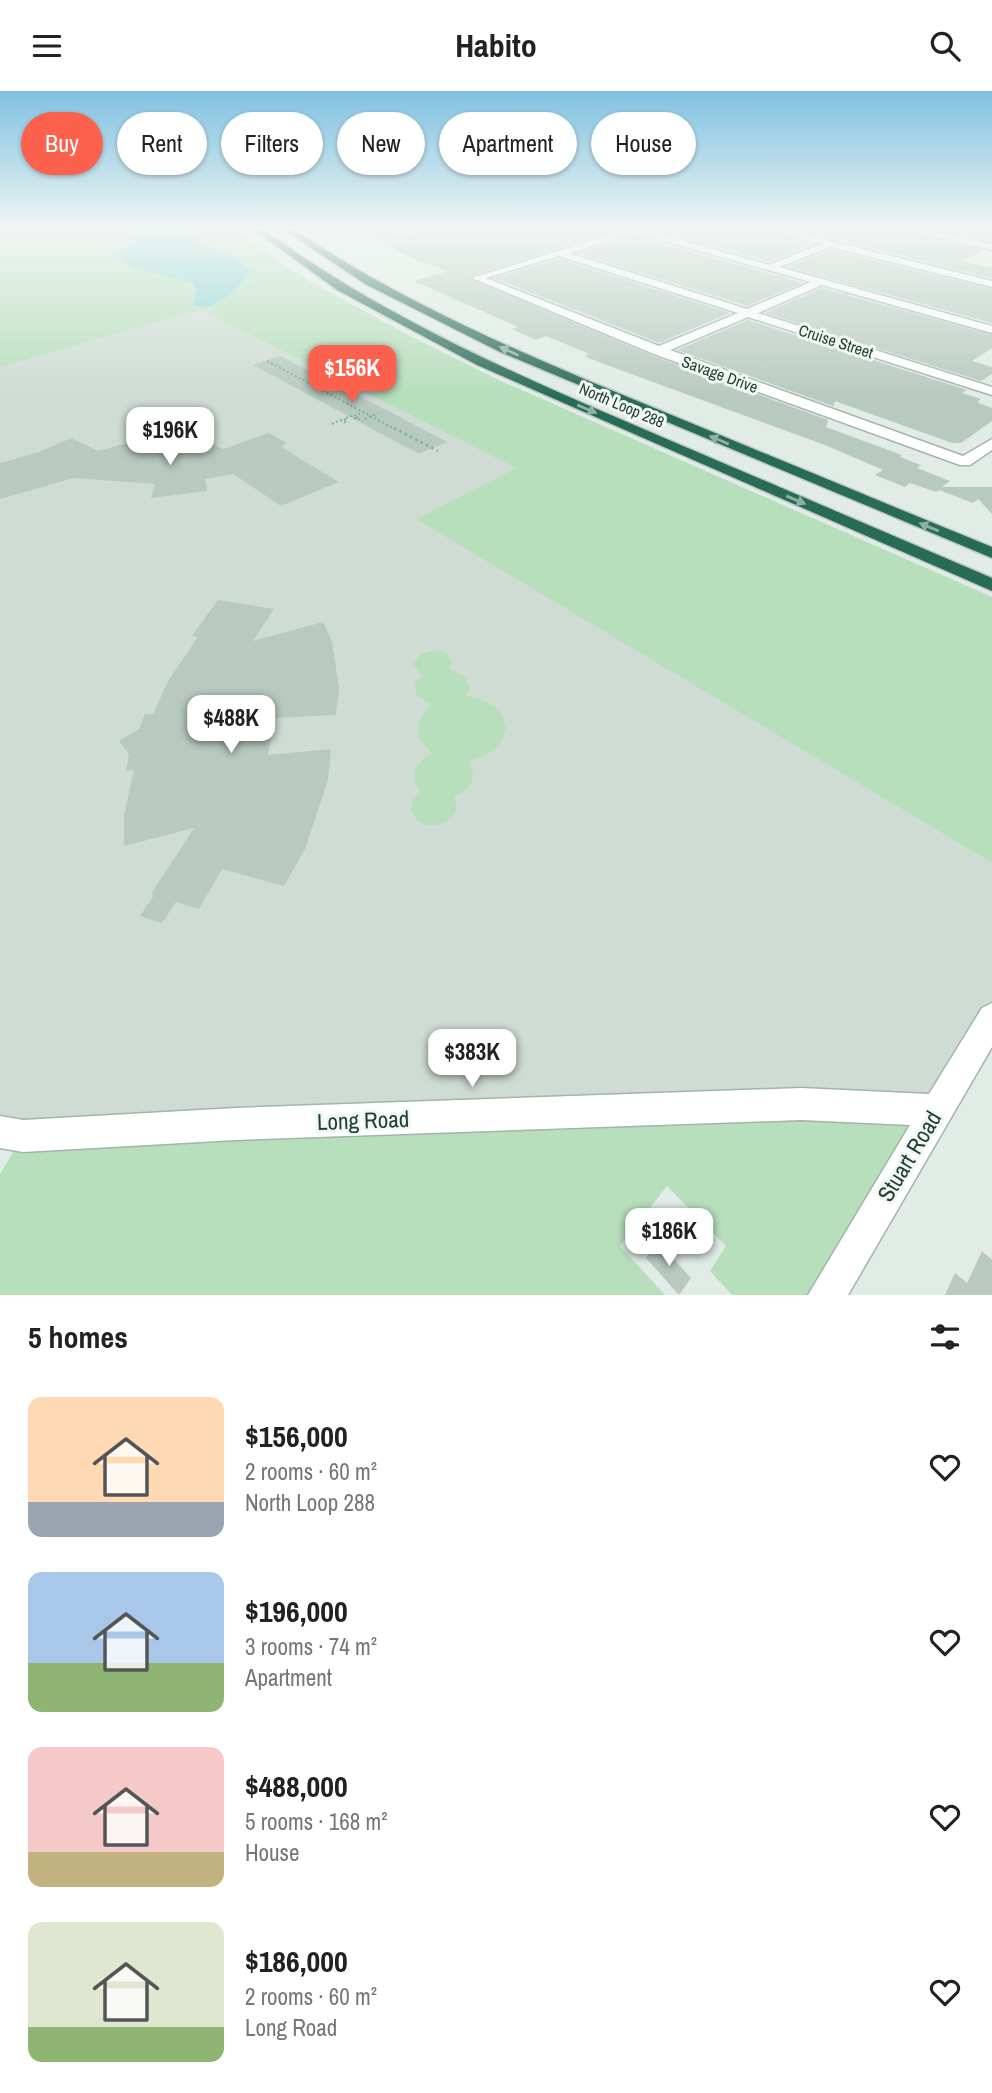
<!DOCTYPE html>
<meta charset="utf-8">
<style>
body{margin:0;font-family:"Archivo Narrow",sans-serif;background:#f6f6f6;color:#222;height:100vh;display:flex;flex-direction:column;font-size:26px;white-space:nowrap}
*{box-sizing:border-box;margin:0}
p{font-size:23px;color:#767676}
.icon{flex:none;width:38px;height:38px;fill:none;stroke:currentColor;stroke-width:2;stroke-linecap:round;stroke-linejoin:round}
.map{position:relative;height:1204px;overflow:hidden}
.panel{display:flex;flex-direction:column;background:#fff;flex:1}
.panel>*{flex:none}
.guide{position:absolute;left:21px;top:21px;width:950px;height:63px;display:flex;gap:14px}
.price{position:absolute;translate:-50% -60px;padding:0 16px;border-radius:14px;background:#fff;color:#222;font-size:23px;line-height:46px;filter:drop-shadow(0 2px 4px #0008)}
.price::after{content:'';position:absolute;left:50%;top:42px;width:21px;height:16px;margin-left:-10px;background:inherit;clip-path:polygon(0 0,100% 0,50% 100%)}
.price.current{background:#fc614e;color:#fff}
ul{padding:0;list-style:none}
li{display:flex;align-items:center;gap:21px;height:175px;padding:0 28px}
li span{display:grid;place-items:center;flex:none;width:196px;height:140px;border-radius:14px;color:#555}
li>.icon{margin-inline-start:auto}
span .icon{width:84px;height:84px;fill:#fffc;stroke-width:1}
li b{font-size:30px}
h2{display:flex;justify-content:space-between;align-items:center;height:84px;padding:0 28px;font-size:30px}
.tag{padding:0 24px;border-radius:32px;background:#fff;box-shadow:0 2px 5px #0004;font-size:24px;line-height:63px}
.tag.current{background:#fc614e;color:#fff}
header{display:flex;justify-content:space-between;align-items:center;height:91px;padding:0 28px;background:#fff;font-size:32px;font-weight:800}
.map>svg:first-child{display:block}
.built{fill:#cedcd4}
.green{fill:#b7dfbc}
.water{fill:#83d4d6}
.building{fill:#b8cac0}
.lines{fill:none;stroke-linecap:round;stroke-linejoin:round}
.minor-casing{stroke:#a2b4ab;stroke-width:3}
.highway-casing{stroke:#c0c9c5;stroke-width:3}
.path-far1{stroke:#7eb29a;stroke-width:2;stroke-dasharray:2 2.5;stroke-linecap:butt}
.path{stroke:#7eb29a;stroke-width:2.5;stroke-dasharray:2.5 3.5;stroke-linecap:butt}
.minor{fill:#fff;fill-rule:evenodd}
.highway{fill:#296c55;fill-rule:evenodd}
.oneway{fill:#8db2a4}
.labels{text-anchor:middle;dominant-baseline:central;stroke-width:6;stroke-linejoin:round;paint-order:stroke}
.far-street-label{font-size:16px;fill:#1f3e31;stroke:#f1f8f3}
.near-street-label{font-size:23px;fill:#1f3e31;stroke:#f1f8f3}
</style>
<header><svg class="icon" aria-label="menu" viewBox="0 0 24 24"><path d="M4 6h16M4 12h16M4 18h16"/></svg>Habito<svg class="icon" aria-label="search" viewBox="0 0 24 24"><circle cx="10" cy="10" r="6"/><path d="M15 15l6 6"/></svg></header>
<div class="map">
<svg width="992" height="1204" viewBox="0 0 992 1204">
<rect width="100%" height="100%" fill="#e0ece5"/>
<polygon class="built" points="201,219 517,377 417,428 992,772 992,927 937,1019 0,1041 0,276"/>
<g class="green">
<polygon points="0,136 234,136 284,174 320,196 408,244 501,290 992,506 992,772 416,428 516,377 201,219 0,276"/>
<path d="M436,559L446,562L452,571L450,578L466,587L469,597L466,605C485,608 503,616 506,637C502,657 487,666 469,670C478,686 471,699 454,706L457,717C450,738 419,742 411,719L413,709L421,701C408,685 415,671 432,663L418,646L420,627L431,614L416,603L415,593L422,584L413,573L421,563Z"/>
<polygon points="937,1019 827,1204 732,1204 710,1180 726,1155 667,1095 620,1155 665,1204 0,1204 0,1083 23,1045"/>
</g>
<path class="water" d="M136,136H187L186,145L236,167L250,180C244,193 220,214 205,216C202,216 198,214 194,214L197,199L192,192L133,176L115,164L130,154L137,145Z"/>
<g class="building">
<polygon points="351,136 384,136 397,147 439,136 569,136 570,141 586,136 626,136 471,185 470,188 653,265 828,329 826,336 902,364 900,366 921,374 917,377 950,390 942,396 992,396 992,423 978,408 973,412 939,399 936,401 910,392 905,396 875,384 883,379 825,354 604,273 584,265 590,263 546,245 536,249 512,238 518,236 414,190 449,180 418,170"/>
<polygon points="645,136 756,136 813,153 769,171"/>
<polygon points="785,136 895,136 983,159 962,170 992,177 992,187"/>
<polygon points="927,136 992,136 992,147 988,149"/>
<polygon points="635,145 803,192 747,215 578,162"/>
<polygon points="831,159 992,198 992,232 787,176"/>
<polygon points="559,168 730,222 659,252 494,187"/>
<polygon points="822,197 992,244 992,257 972,270 992,276 992,283 981,290 765,222"/>
<polygon points="748,229 967,299 962,302 981,308 978,310 979,312 992,317 992,330 961,352 952,352 835,310 833,315 677,259"/>
<polygon points="280,265 400,326 447,351 419,363 253,274"/>
<polygon points="269,342 287,352 281,356 339,391 281,415 233,383 205,388 207,400 151,407 155,393 74,387 0,408 0,372 39,361 71,347 98,360 139,349 180,344 202,348 223,358"/>
<polygon points="218,509 274,518 253,550 323,531 332,550 339,597 336,624 275,627 268,664 331,658 328,689 305,758 284,795 222,778 199,818 176,811 162,832 140,825 154,804 151,803 194,737 124,755 124,724 134,679 126,680 129,663 119,650 139,638 145,623 153,623 168,590 198,546 192,545"/>
<polygon points="658,1151 691,1187 679,1204 646,1167"/>
<polygon points="982,1160 992,1169 992,1204 945,1204 955,1182 967,1192"/>
</g>
<g class="lines">
<defs>
<g id="minor">
<path d="M635,136L769,174L821,153L759,136H774L992,190V196L831,156L779,176L992,235V242L822,194L758,222L992,296V304L748,226L670,259L963,365L992,348V359L970,374H960L654,263L472,187ZM635,142L811,191L747,218L569,162ZM559,165L738,222L659,255L486,187Z"/>
<polygon points="898,136 914,136 992,153 992,159"/>
<polygon points="992,912 992,956 848,1204 808,1204 910,1034 801,1029 236,1049 23,1061 0,1057 0,1025 23,1029 236,1017 801,997 929,1003 982,917"/>
</g>
<g id="highway">
<path d="M250,136H260C387,230 531,290 676,352C782,397 887,442 992,487V500L477,274L337,199Z"/>
<path d="M280,136H290C408,216 537,269 669,323C776,367 884,412 992,456V467L500,261L365,193Z"/>
</g>
</defs>
<use href="#minor" class="minor-casing"/>
<use href="#highway" class="highway-casing"/>
<g class="path-far1">
<polyline points="267,270 397,339"/>
<polyline points="365,328 378,322"/>
<polyline points="332,333 341,329 345,331 347,330 344,328 351,325 358,329 360,328 354,325 363,321"/>
</g>
<polyline class="path" points="394,337 438,360"/>
<use href="#minor" class="minor"/>
<use href="#highway" class="highway"/>
</g>
<defs><path id="oneway-solid" d="M-6-.8H1V-3.2L6.5 0L1 3.2V.8H-6Z" transform="scale(1.75)"/></defs>
<g class="oneway">
<use href="#oneway-solid" transform="translate(509 260) rotate(-155)"/>
<use href="#oneway-solid" transform="translate(587 318) rotate(23)"/>
<use href="#oneway-solid" transform="translate(719 349) rotate(-157)"/>
<use href="#oneway-solid" transform="translate(796 409) rotate(23)"/>
<use href="#oneway-solid" transform="translate(929 436) rotate(-158)"/>
</g>
<linearGradient id="sky" x2="0" y2="1"><stop stop-color="#7fc1e1"/><stop offset="0.45" stop-color="#f1f6f3"/><stop offset="1" stop-color="#f1f6f3" stop-opacity="0"/></linearGradient>
<rect width="992" height="305" fill="url(#sky)"/>
<g class="labels">
<g class="far-street-label">
<text transform="translate(836 250) rotate(18)">Cruise Street</text>
<text transform="translate(720 283) rotate(20)">Savage Drive</text>
<text transform="translate(622 314) rotate(23)">North Loop 288</text>
</g>
<g class="near-street-label">
<text transform="translate(363 1029) rotate(-2)">Long Road</text>
<text transform="translate(909 1065) rotate(-59)">Stuart Road</text>
</g>
</g>
</svg>
<b class="price current" style="left:352px;top:314px">$156K</b>
<b class="price" style="left:170px;top:376px">$196K</b>
<b class="price" style="left:231px;top:664px">$488K</b>
<b class="price" style="left:472px;top:998px">$383K</b>
<b class="price" style="left:669px;top:1177px">$186K</b>
<div class="guide">
<a class="tag current">Buy</a>
<a class="tag">Rent</a>
<a class="tag">Filters</a>
<a class="tag">New</a>
<a class="tag">Apartment</a>
<a class="tag">House</a>
</div>
</div>
<section class="panel">
<h2>5 homes<svg class="icon" aria-label="filters" viewBox="0 0 24 24"><path d="M4 7h16M4 17h16"/><circle cx="9" cy="7" r="2"/><circle cx="15" cy="17" r="2"/></svg></h2>
<ul>
<li><span style="background:linear-gradient(#ffd9b3 75%,#9aa5b1 0)"><svg class="icon" aria-label="home" viewBox="0 0 24 24"><path d="M3 11l9-7 9 7M6 9v11h12V9"/></svg></span><div><b>$156,000</b><p>2 rooms · 60 m²</p><p>North Loop 288</p></div><svg class="icon" aria-label="heart" viewBox="0 0 24 24"><path d="M12 20l-8-8c-3-5 5-10 8-4 3-6 11-1 8 4z"/></svg></li>
<li><span style="background:linear-gradient(#a9c7e8 65%,#8fb573 0)"><svg class="icon" aria-label="home" viewBox="0 0 24 24"><path d="M3 11l9-7 9 7M6 9v11h12V9"/></svg></span><div><b>$196,000</b><p>3 rooms · 74 m²</p><p>Apartment</p></div><svg class="icon" aria-label="heart" viewBox="0 0 24 24"><path d="M12 20l-8-8c-3-5 5-10 8-4 3-6 11-1 8 4z"/></svg></li>
<li><span style="background:linear-gradient(#f6c9c9 75%,#c2b280 0)"><svg class="icon" aria-label="home" viewBox="0 0 24 24"><path d="M3 11l9-7 9 7M6 9v11h12V9"/></svg></span><div><b>$488,000</b><p>5 rooms · 168 m²</p><p>House</p></div><svg class="icon" aria-label="heart" viewBox="0 0 24 24"><path d="M12 20l-8-8c-3-5 5-10 8-4 3-6 11-1 8 4z"/></svg></li>
<li><span style="background:linear-gradient(#dfe7d0 75%,#8fb573 0)"><svg class="icon" aria-label="home" viewBox="0 0 24 24"><path d="M3 11l9-7 9 7M6 9v11h12V9"/></svg></span><div><b>$186,000</b><p>2 rooms · 60 m²</p><p>Long Road</p></div><svg class="icon" aria-label="heart" viewBox="0 0 24 24"><path d="M12 20l-8-8c-3-5 5-10 8-4 3-6 11-1 8 4z"/></svg></li>
</ul>
</section>
